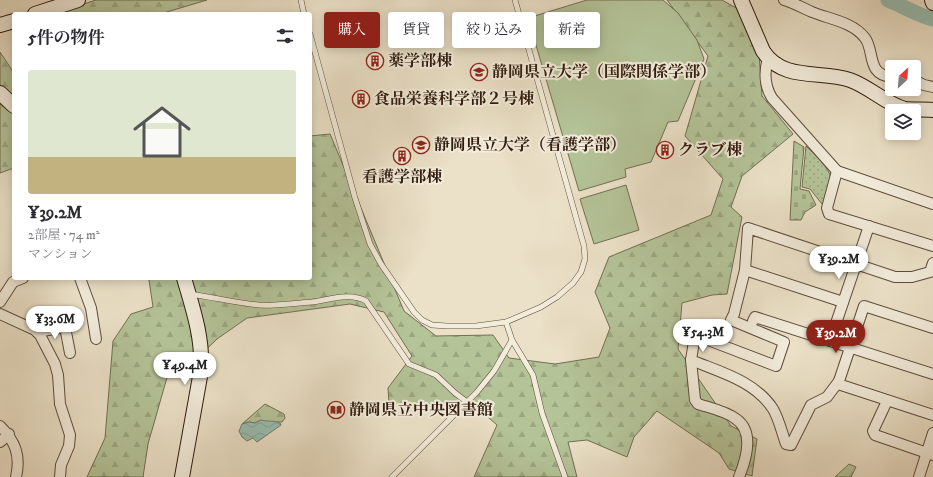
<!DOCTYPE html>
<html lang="ja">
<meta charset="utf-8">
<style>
body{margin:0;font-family:"IM FELL DW Pica","Noto Serif JP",serif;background:#f7f7f7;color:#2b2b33;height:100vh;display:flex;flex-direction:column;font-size:15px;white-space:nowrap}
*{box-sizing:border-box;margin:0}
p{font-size:13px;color:#7c7c81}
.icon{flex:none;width:22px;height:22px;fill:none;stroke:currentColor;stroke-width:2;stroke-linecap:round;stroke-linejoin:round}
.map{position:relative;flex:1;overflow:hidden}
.sheet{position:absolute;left:12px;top:12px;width:300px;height:268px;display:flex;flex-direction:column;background:#fff;border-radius:4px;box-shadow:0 2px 10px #0003}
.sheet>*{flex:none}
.hud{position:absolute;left:324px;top:12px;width:380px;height:36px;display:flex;gap:8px}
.needle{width:26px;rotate:26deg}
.buttons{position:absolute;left:885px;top:60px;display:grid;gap:8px}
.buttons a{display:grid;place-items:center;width:36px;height:36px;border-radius:4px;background:#fff;box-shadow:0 2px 10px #0003;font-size:20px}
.price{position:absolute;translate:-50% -34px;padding:0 9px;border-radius:14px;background:#fff;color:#222;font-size:13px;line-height:26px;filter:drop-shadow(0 1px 2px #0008)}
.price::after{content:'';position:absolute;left:50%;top:24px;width:12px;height:9px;margin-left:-6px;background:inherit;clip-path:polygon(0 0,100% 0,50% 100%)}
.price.active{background:#8f2418;color:#fff}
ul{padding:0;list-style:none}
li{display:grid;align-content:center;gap:8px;height:212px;padding:0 16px}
li span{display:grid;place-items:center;height:124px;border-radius:4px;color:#555}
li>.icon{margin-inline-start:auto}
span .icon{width:72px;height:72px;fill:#fffc;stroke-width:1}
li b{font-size:17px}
h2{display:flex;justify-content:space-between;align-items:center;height:48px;padding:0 16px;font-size:17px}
.pill{padding:0 14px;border-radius:4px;background:#fff;box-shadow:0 2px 10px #0003;font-size:14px;line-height:36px}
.pill.active{background:#8f2418;color:#fff}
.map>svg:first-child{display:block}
.forest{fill:url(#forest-firs);stroke:#726f53}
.cemetery{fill:url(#cemetery-stones);stroke:#726f53}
.park{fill:url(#park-dots);stroke:#726f53}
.garden{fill:#b4c398;stroke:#726f53}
.water{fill:url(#water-waves);stroke:#6f7d70}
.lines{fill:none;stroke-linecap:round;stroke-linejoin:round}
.river{stroke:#99beb2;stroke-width:15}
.lane-casing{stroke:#5f4c3c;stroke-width:6}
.street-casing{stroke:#5f4c3c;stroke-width:12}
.secondary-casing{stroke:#301b0e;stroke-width:16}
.lane{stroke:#f2ecdb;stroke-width:5}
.street{stroke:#f2ecdb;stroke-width:10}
.secondary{stroke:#f2ecdb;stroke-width:14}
.labels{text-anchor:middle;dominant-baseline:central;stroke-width:4;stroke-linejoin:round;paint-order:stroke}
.poi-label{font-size:16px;font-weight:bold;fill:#301b0e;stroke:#f2ecdb;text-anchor:start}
</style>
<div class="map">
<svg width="933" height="477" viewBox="0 0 933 477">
<defs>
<pattern id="forest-firs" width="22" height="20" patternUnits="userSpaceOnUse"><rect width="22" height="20" fill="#b4c398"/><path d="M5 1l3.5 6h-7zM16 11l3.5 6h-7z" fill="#9ba782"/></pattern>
<pattern id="cemetery-stones" width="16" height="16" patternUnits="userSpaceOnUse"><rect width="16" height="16" fill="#b4c398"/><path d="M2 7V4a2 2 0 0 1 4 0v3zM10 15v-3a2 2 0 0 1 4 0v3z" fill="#9ba782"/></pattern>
<pattern id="park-dots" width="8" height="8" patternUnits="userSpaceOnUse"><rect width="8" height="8" fill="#b4c398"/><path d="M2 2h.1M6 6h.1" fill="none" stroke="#9ba782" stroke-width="1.8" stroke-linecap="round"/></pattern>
<pattern id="water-waves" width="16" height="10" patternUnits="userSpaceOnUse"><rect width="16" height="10" fill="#99beb2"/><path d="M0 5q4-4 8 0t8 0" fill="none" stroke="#84a398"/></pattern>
</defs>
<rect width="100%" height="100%" fill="#ebe1c8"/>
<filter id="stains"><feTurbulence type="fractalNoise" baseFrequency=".005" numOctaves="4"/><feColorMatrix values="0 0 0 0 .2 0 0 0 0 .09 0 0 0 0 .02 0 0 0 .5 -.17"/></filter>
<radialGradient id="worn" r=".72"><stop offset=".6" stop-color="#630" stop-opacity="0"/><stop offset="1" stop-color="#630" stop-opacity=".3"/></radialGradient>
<g class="forest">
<polygon points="96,0 207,0 160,14 54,14"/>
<polygon points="667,0 722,0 738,9 759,54 762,96 793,134 742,176 731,207 742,217 727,294 712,295 682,303 678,349 731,426 757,439 752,476 729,469 719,453 657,411 634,437 627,457 587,440 568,442 577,477 474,477 497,425 473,404 389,404 388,388 412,356 384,312 350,304 247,318 217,339 193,362 172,360 148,444 143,477 87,477 105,438 113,341 131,314 153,307 149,280 143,278 310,278 310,136 330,134 404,311 436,336 493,335 509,358 555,364 599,357 610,328 595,292 609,257 711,215 723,179 685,136 708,56"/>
<polygon points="0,52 14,73 14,168 0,173"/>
<polygon points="265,404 284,414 285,418 282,422 268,422 261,420 255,423 249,422 242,424"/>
<polygon points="849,464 856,467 851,477 835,477"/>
</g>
<polygon class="cemetery" points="794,141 804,147 800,189 809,191 816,205 805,212 801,220 790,220"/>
<path class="park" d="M806,146C813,153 830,168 831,179C831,187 826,196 824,204H822L810,189L802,187Z"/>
<g class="garden">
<polygon points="587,0 663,0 678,13 697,40 704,59 678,121 668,122 651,162 625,169 626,177 579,191 528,18"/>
<polygon points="626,185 639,230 594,244 580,199"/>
</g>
<path class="water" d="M261,420C267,422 274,420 280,423L281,425L257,442L253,438L247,441L242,437L239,431L242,424L249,422L255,423Z"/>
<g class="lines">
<path class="river" d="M888,0C903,6 917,15 933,19"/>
<defs>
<g id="lane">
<polyline points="301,0 304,14"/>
<polyline points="310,34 355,198 370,244 381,264 414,312 422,320 432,325 447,326 476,326 506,322 541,307 557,297 573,283 581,272 585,259 584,246 515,0"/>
<path d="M189,294C213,297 236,303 259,305C276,306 295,303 312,302C329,300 350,292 366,301L409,364L436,375L455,393L467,402"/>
<polyline points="506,322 512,340 533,375 542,413 565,477"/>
<polyline points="392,477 477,392 494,371 512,340"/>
</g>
<g id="street">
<path d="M784,0C794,3 803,8 812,12C829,19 853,22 865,38C875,51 866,75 892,77"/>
<path d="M768,58C764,72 764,85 772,98L837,171"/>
<polyline points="914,80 924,85 933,87"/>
<polyline points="933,204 837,171 827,208 829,214 933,246"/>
<polyline points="745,270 843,302"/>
<polyline points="80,278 91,308 96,339"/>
<polyline points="0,302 13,282 23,278"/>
<polyline points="0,314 35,330 40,335 55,364 58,375 60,404 70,435 69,446 61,465 60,477"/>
<polyline points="753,321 755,317 933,374"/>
<polyline points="933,328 864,306 839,381 841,385 933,415"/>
<polyline points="37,332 65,327 70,353"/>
<polyline points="830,341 869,226"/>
<path d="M691,360L695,400L698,404C710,408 726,411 736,419C755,432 746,460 739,477"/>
<path d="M839,381L827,397L811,405L791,445L786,444C782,433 779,419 773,409C755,381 720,372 691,360L695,335L776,366L784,342L731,320L734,314L745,270L748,228L895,277H912L930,272L933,263"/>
<polyline points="887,401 873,431 875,435 933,455"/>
<path d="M0,426C15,441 21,455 16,477"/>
<polyline points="0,442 9,434"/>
<polyline points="919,477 933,433"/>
</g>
<g id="secondary">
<path d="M741,0L763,51C783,82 821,70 850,80C870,87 886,104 905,109C914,110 924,109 933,110"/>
<polyline points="932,0 933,3"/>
<polyline points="35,14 78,0"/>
<polyline points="0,25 14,21"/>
<polyline points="0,93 14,106"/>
<path d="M182,477L201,371C203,338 193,309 184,278"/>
</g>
</defs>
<use href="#lane" class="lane-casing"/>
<use href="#street" class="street-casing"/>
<use href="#secondary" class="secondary-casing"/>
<use href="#lane" class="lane"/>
<use href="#street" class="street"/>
<use href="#secondary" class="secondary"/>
</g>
<defs>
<symbol id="building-ring" viewBox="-11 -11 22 22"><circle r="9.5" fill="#f2ecdb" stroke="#8f2418" stroke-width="1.5"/><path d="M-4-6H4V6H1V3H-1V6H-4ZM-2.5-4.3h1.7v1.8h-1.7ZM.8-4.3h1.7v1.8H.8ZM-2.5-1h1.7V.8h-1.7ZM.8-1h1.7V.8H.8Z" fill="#8f2418"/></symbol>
<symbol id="university-ring" viewBox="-11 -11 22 22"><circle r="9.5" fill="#f2ecdb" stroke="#8f2418" stroke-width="1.5"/><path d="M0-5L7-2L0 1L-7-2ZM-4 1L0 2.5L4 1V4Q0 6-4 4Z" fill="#8f2418"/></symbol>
<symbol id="library-ring" viewBox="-11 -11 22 22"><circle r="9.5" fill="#f2ecdb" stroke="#8f2418" stroke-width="1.5"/><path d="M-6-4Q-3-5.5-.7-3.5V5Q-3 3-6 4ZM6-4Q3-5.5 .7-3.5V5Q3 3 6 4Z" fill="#8f2418"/></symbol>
</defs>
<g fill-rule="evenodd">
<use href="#building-ring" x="365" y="51" width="20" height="20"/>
<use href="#university-ring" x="469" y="62" width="20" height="20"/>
<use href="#building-ring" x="351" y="89" width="20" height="20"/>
<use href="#university-ring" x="411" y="135" width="20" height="20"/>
<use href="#building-ring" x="655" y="140" width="20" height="20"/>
<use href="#building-ring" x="392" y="146" width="20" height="20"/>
<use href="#library-ring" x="326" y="400" width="20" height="20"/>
</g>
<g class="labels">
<g class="poi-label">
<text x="388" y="61">薬学部棟</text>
<text x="492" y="72">静岡県立大学（国際関係学部）</text>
<text x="374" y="99">食品栄養科学部２号棟</text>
<text x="434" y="145">静岡県立大学（看護学部）</text>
<text x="678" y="150">クラブ棟</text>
<text x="402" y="177" text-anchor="middle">看護学部棟</text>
<text x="349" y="410">静岡県立中央図書館</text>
</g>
</g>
<rect width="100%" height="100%" filter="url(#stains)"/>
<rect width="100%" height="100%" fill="url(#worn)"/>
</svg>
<div class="buttons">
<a><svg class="needle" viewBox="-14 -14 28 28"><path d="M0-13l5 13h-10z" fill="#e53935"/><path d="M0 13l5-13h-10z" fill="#7c7c81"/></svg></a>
<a><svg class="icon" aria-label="layers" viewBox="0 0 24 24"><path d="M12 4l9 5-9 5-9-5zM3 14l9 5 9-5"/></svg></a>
</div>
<b class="price" style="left:839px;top:280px">¥39.2M</b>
<b class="price" style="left:55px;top:340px">¥33.6M</b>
<b class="price" style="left:703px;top:353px">¥54.3M</b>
<b class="price active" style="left:836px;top:354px">¥39.2M</b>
<b class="price" style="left:185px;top:386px">¥49.4M</b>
<div class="hud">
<a class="pill active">購入</a>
<a class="pill">賃貸</a>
<a class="pill">絞り込み</a>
<a class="pill">新着</a>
</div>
<section class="sheet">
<h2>5件の物件<svg class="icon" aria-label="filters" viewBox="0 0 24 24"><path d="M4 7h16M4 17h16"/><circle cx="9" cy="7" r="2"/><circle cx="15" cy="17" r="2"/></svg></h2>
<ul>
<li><span style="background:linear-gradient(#dfe7d0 70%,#c2b280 0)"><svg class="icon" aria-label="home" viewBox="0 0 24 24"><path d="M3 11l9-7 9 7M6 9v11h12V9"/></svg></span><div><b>¥39.2M</b><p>2部屋 · 74 m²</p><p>マンション</p></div></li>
</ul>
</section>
</div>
